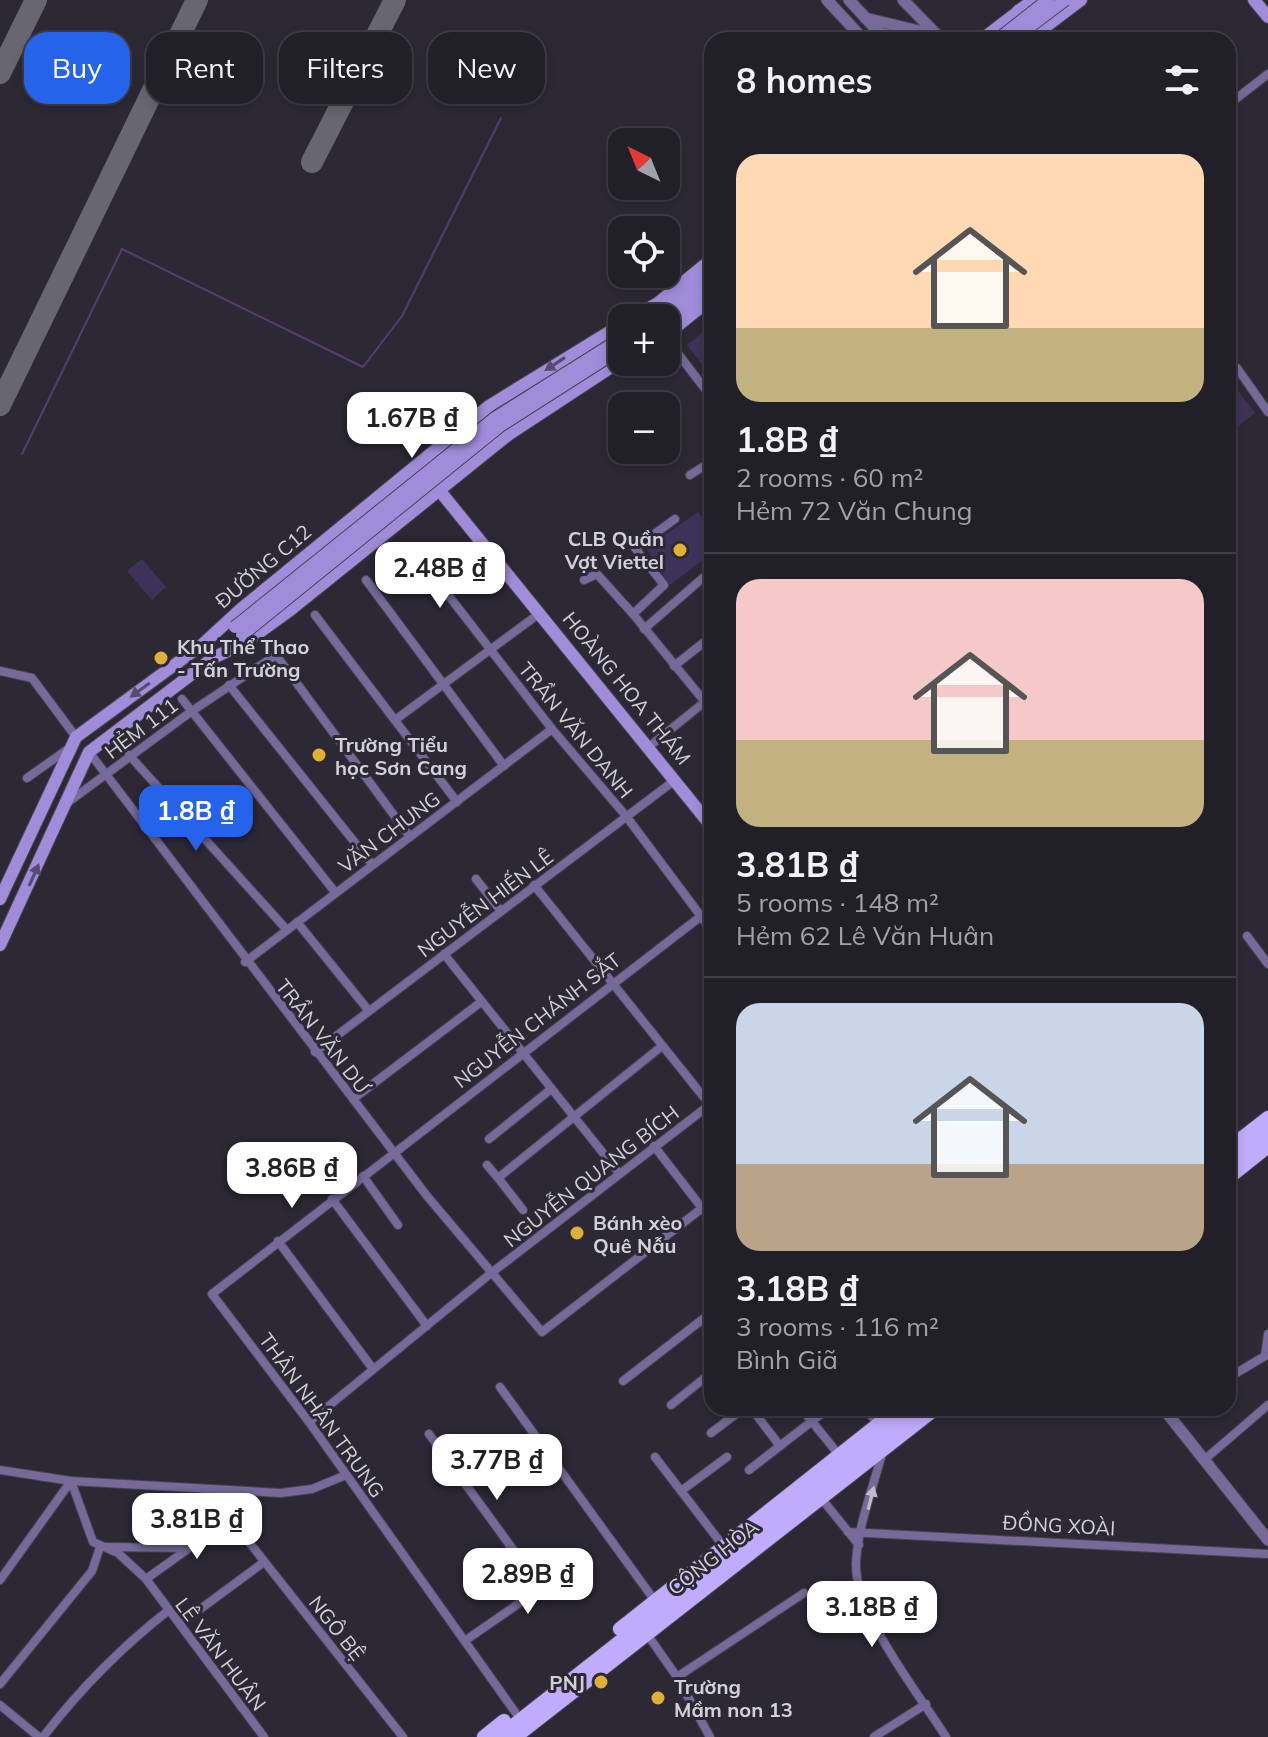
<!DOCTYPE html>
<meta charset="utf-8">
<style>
body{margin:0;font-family:Mulish,sans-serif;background:#2d2c34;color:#f1f3f6;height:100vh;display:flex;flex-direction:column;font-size:30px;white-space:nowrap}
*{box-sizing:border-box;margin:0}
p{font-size:26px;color:#a2a2a8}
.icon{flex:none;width:44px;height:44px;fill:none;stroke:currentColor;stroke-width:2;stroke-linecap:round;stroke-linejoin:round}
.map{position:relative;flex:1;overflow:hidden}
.side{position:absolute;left:704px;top:32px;width:532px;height:1384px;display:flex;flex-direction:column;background:#211f28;border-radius:24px;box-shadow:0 4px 12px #0003,0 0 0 2px #3e3d45}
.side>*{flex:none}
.banner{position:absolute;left:24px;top:32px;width:560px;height:72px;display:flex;gap:16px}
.needle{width:52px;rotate:317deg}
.buttons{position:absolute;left:608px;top:128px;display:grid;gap:16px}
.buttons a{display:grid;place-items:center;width:72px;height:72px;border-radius:16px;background:#211f28;box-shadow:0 4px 12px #0003,0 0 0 2px #3e3d45;font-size:40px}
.price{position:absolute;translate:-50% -68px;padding:0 18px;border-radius:16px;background:#fff;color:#222;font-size:26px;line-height:52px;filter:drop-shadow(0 2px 4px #0008)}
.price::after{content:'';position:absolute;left:50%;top:48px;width:24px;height:18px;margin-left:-12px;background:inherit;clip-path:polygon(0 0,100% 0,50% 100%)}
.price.selected{background:#2563eb;color:#fff}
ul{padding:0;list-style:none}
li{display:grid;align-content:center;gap:16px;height:424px;padding:0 32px}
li+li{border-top:2px solid #3e3d45}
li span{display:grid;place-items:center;height:248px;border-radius:24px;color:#555}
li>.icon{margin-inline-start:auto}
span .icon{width:144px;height:144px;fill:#fffc;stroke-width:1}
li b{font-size:34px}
h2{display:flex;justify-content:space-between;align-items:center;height:96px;padding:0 32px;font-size:34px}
.tag{padding:0 28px;border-radius:24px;background:#211f28;box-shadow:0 4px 12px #0003,0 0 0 2px #3e3d45;font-size:28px;line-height:72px}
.tag.selected{background:#2563eb;color:#fff}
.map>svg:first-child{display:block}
.green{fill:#3d325a}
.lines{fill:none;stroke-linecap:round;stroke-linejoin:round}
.stream{stroke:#533f6f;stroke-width:2}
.taxiway{stroke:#686670;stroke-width:22}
.minor-casing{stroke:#47444f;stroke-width:10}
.tertiary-casing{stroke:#47444f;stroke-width:13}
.secondary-casing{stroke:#47444f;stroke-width:14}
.primary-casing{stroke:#47444f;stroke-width:16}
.minor{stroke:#766a9a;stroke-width:8}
.tertiary{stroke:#766a9a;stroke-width:11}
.secondary{stroke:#a18cda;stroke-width:12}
.primary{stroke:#c0abfc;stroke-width:14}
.secondary-bridge-casing{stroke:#47444f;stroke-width:14;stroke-linecap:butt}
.secondary-bridge{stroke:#a18cda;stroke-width:12}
.oneway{fill:#554c6f}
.oneway2{fill:#c0bccc}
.poi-dot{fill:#e1af34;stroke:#2c2935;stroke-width:3}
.labels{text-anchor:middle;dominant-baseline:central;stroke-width:6;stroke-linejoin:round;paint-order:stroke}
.poi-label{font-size:20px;font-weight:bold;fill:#d2d1d9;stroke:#2c2935;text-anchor:start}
.street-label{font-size:20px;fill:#d2d1d9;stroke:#2c2935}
</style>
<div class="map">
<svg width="1268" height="1737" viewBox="0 0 1268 1737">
<rect width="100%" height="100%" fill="#2c2935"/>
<g class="green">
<polygon points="712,325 712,377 687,345"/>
<polygon points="1228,378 1255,413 1228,434"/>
<polygon points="698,512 712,531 712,553 670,585 646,548"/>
<polygon points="142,559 166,587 152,600 127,571"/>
</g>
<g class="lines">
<polyline class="stream" points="22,454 122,249 363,367 402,316 501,118"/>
<g class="taxiway">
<polyline points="0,73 36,0"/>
<polyline points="312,162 395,0"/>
<polyline points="0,405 197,0"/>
</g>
<defs>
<g id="minor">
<polyline points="1228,105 1268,74"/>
<polyline points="666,338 712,398"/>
<polyline points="1237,368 1268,412"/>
<polyline points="690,475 712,461"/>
<polyline points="675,519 635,548 664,585 633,614 705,702"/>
<polyline points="414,551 552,729 626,816 712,931"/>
<polyline points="366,580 504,766"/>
<polyline points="584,580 597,574 633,614"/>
<polyline points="315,615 457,802"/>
<polyline points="644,629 712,570"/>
<polyline points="674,666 712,636"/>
<polyline points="0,671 32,678 76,737"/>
<polyline points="229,685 372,864"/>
<polyline points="182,699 335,892"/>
<polyline points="395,720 540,613"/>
<polyline points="650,746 712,696"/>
<polyline points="89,752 427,1196 542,1332 701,1209"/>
<polyline points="129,755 287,930"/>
<polyline points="27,778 68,749"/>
<polyline points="67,803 192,711 276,655 410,837"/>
<polyline points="476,879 501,911"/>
<polyline points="534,885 710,1105"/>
<polyline points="297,922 369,1011"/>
<polyline points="1247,936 1268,964"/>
<polyline points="444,954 619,1173"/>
<polyline points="245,962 552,729"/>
<polyline points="315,1052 675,780"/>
<polyline points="353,1099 481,1002"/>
<polyline points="489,1139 550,1090"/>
<polyline points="654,1146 712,1221"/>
<polyline points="487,1165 498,1178 662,1046"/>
<polyline points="363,1176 398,1225"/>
<polyline points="498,1178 523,1210"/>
<polyline points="332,1199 427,1326"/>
<polyline points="278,1241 373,1369"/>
<polyline points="1228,1378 1265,1356 1268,1334"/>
<polyline points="623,1381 712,1312"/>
<polyline points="500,1387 655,1601"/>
<polyline points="671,1405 712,1372"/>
<polyline points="751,1408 780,1446"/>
<polyline points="801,1408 839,1455"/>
<polyline points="865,1408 878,1424"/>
<polyline points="309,1422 490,1274 712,1103"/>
<polyline points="711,1433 744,1408"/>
<polyline points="429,1434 541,1588"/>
<path d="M883,1450C874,1486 857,1527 856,1564C855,1614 919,1694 946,1737"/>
<polyline points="655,1457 724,1547"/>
<polyline points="1204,1460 1268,1405"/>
<polyline points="0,1470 71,1481 281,1493 312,1489 346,1475"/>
<polyline points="749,1470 829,1408"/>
<polyline points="71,1481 93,1542 118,1553 146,1579 264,1737"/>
<polyline points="242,1491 249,1542 403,1737"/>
<polyline points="681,1491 727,1457"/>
<polyline points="821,1498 859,1545"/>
<polyline points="220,1524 243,1507"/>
<polyline points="848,1532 1268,1554"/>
<polyline points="107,1547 188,1548"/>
<polyline points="146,1579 220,1526 234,1525 246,1538"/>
<polyline points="0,1580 71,1481"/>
<polyline points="180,1624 264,1562"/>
<polyline points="647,1634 677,1677 710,1737"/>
<polyline points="466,1640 573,1566"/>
<polyline points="677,1677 804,1593"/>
<polyline points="0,1684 92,1571 100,1547"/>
<polyline points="0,1705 39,1737"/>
<polyline points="515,1712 309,1422 212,1294 700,917"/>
<path d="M43,1737C81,1688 120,1648 169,1610"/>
<polyline points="874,1737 926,1704"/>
</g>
<g id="tertiary">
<polyline points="827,0 864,40"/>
<polyline points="849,0 886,40"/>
<polyline points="903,0 942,40"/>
<polyline points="865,18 919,31 927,40"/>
<polyline points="880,33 911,40"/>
<polyline points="1163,1408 1268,1540"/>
</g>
<g id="secondary">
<polyline points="1254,0 1268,17"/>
<polyline points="1029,25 1018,11 1034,0"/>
<polyline points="981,40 1015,14"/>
<polyline points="1028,40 1081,0"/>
<polyline points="632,318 658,303 712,259"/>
<polyline points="655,318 712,273"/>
<polyline points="666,322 712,285"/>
<polyline points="666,335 712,298"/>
<polyline points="435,485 712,827"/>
<polyline points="0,899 76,737 203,644 241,609 489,406 622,324"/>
<polyline points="0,945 89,752 213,658 246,642 289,611 508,435 622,360"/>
</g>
<g id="primary">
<polyline points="1228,1149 1268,1118"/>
<polyline points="1228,1163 1268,1132"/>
<polyline points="1228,1178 1268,1146"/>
<polyline points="620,1629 899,1408"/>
<polyline points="484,1737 504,1721"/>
<polyline points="499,1737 917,1408"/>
<polyline points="515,1737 936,1408"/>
</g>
</defs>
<use href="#minor" class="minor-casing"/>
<use href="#tertiary" class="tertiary-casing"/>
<use href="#secondary" class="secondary-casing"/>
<use href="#primary" class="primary-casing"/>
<use href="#minor" class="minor"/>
<use href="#tertiary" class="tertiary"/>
<use href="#secondary" class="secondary"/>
<use href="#primary" class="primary"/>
<defs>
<g id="secondary-bridge">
<polyline points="997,40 1048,0"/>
<polyline points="1012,40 1065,0"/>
<polyline points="235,627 495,418 622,338"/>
<polyline points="242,635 500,426 622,348"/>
</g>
</defs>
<use href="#secondary-bridge" class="secondary-bridge-casing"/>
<use href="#secondary-bridge" class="secondary-bridge"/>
</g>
<defs><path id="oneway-solid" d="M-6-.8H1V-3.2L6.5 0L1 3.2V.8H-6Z" transform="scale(2)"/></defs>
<g class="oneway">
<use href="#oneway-solid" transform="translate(555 364) rotate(147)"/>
<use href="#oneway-solid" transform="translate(140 690) rotate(144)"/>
<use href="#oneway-solid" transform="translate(34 875) rotate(-66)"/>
</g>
<use class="oneway2" href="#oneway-solid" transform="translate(871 1498) rotate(-76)"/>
<g class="poi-dot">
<circle cx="680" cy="550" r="8"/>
<circle cx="161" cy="658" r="8"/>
<circle cx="319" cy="755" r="8"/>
<circle cx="577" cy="1233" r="8"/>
<circle cx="601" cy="1682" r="8"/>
<circle cx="658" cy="1698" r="8"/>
</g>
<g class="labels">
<g class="poi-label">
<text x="664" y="538" text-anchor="end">CLB Quần<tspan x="664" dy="23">Vợt Viettel</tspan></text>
<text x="177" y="646">Khu Thể Thao<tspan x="177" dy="23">- Tấn Trường</tspan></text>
<text x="335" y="744">Trường Tiểu<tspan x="335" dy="23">học Sơn Cang</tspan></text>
<text x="593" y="1222">Bánh xèo<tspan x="593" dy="23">Quê Nẫu</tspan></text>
<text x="585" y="1682" text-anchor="end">PNJ</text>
<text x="674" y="1686">Trường<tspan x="674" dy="23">Mầm non 13</tspan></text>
</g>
<g class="street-label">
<text transform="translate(263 566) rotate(-40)">ĐƯỜNG C12</text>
<text transform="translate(627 688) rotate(51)">HOÀNG HOA THÁM</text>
<text transform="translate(141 728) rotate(-37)">HẺM 111</text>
<text transform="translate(576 730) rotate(51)">TRẦN VĂN DANH</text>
<text transform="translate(389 832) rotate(-37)">VĂN CHUNG</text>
<text transform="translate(485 903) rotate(-37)">NGUYỄN HIẾN LÊ</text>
<text transform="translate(537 1020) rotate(-38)">NGUYỄN CHÁNH SẮT</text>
<text transform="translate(323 1036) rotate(52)">TRẦN VĂN DƯ</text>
<text transform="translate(591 1176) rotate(-38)">NGUYỄN QUANG BÍCH</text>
<text transform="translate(322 1415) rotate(54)">THÂN NHÂN TRUNG</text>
<text transform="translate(1059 1525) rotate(3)">ĐỒNG XOÀI</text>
<text transform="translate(713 1557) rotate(-38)">CỘNG HÒA</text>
<text transform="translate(337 1628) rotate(52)">NGÔ BỆ</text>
<text transform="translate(221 1654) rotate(53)">LÊ VĂN HUÂN</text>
</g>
</g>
</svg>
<div class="buttons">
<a><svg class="needle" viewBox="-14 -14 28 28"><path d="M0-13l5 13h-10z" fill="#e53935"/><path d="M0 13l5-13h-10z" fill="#a2a2a8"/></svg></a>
<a><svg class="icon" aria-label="locate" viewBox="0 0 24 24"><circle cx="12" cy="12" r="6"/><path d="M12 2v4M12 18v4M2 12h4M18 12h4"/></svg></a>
<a>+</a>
<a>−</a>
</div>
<b class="price" style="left:412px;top:460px">1.67B ₫</b>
<b class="price" style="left:440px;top:610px">2.48B ₫</b>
<b class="price selected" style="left:196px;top:853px">1.8B ₫</b>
<b class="price" style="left:292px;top:1210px">3.86B ₫</b>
<b class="price" style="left:497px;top:1502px">3.77B ₫</b>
<b class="price" style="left:197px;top:1561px">3.81B ₫</b>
<b class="price" style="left:528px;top:1616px">2.89B ₫</b>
<b class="price" style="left:872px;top:1649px">3.18B ₫</b>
<div class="banner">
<a class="tag selected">Buy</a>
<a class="tag">Rent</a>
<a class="tag">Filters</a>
<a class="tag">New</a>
</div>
<section class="side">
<h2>8 homes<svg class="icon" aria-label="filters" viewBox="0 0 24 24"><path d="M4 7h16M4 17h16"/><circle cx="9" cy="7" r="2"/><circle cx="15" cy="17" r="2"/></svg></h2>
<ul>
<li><span style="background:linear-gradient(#ffd9b3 70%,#c2b280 0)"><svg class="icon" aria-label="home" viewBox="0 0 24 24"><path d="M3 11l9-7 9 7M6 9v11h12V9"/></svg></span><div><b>1.8B ₫</b><p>2 rooms · 60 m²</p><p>Hẻm 72 Văn Chung</p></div></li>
<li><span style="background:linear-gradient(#f6c9c9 65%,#c2b280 0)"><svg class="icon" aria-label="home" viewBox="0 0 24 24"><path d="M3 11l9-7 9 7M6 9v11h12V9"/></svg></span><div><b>3.81B ₫</b><p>5 rooms · 148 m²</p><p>Hẻm 62 Lê Văn Huân</p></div></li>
<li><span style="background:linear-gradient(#c9d6e8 65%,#b9a48a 0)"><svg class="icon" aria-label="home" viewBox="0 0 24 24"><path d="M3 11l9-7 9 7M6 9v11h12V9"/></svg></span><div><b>3.18B ₫</b><p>3 rooms · 116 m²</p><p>Bình Giã</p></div></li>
</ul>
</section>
</div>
